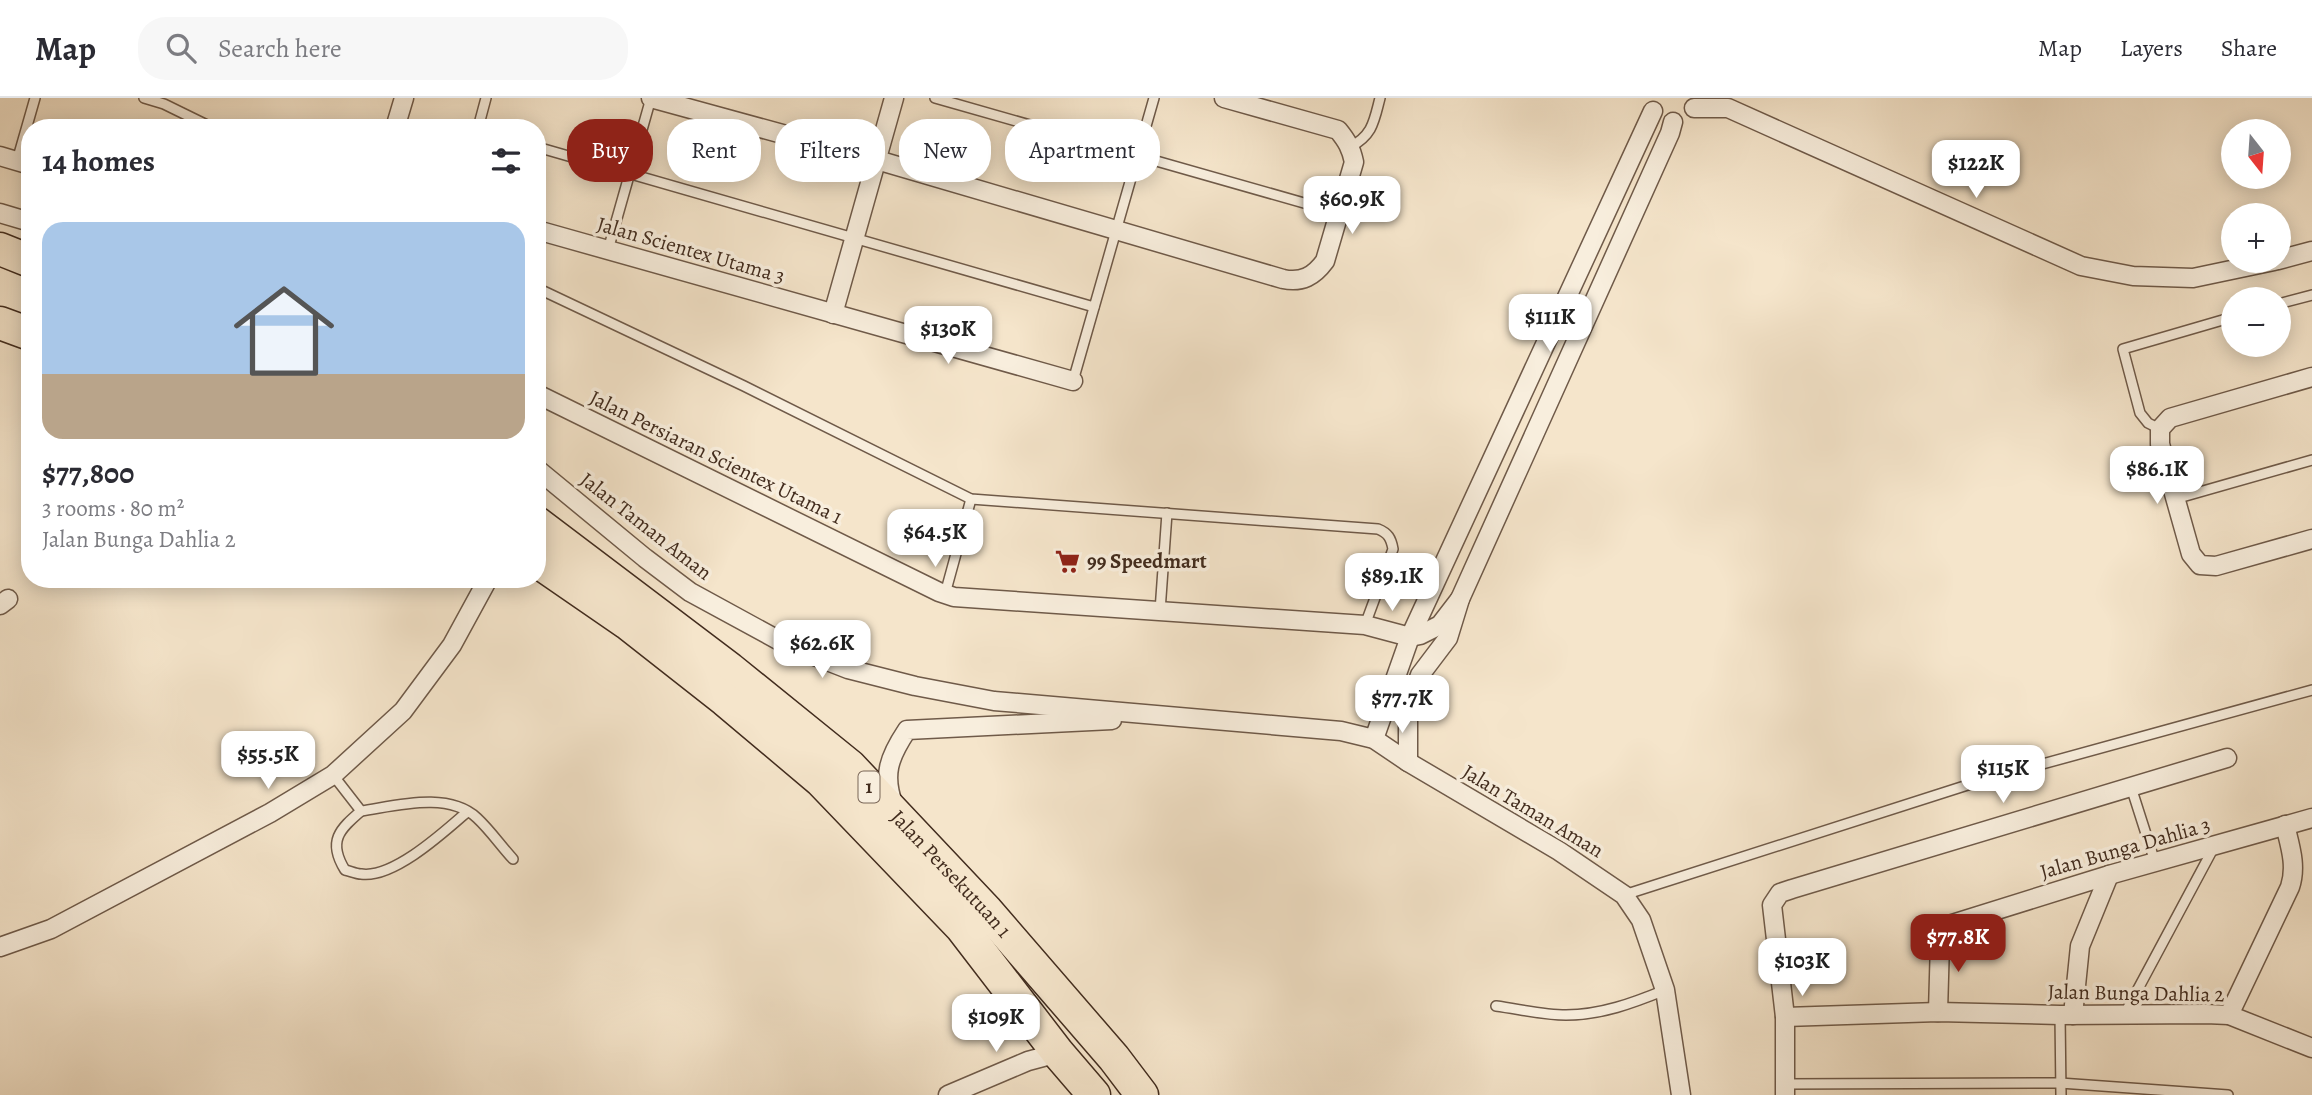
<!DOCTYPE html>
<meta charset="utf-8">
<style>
body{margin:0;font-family:Alegreya,serif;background:#f7f7f7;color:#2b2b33;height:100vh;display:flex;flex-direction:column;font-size:26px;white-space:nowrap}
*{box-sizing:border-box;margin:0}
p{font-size:23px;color:#7c7c81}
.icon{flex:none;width:38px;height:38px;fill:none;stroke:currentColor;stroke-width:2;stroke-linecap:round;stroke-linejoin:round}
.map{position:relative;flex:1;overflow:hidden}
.side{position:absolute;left:21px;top:21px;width:525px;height:469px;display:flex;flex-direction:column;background:#fff;border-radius:28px;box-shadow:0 4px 18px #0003}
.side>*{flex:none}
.banner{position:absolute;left:567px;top:21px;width:665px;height:63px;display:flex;gap:14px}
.needle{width:46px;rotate:163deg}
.buttons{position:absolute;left:2221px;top:21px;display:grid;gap:14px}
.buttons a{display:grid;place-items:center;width:70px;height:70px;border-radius:50%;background:#fff;box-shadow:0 4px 18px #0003;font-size:35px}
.price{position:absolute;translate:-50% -60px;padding:0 16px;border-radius:14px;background:#fff;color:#222;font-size:23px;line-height:46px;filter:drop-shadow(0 2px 4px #0008)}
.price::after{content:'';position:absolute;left:50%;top:42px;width:21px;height:16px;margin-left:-10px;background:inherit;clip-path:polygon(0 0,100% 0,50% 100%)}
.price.current{background:#8f2418;color:#fff}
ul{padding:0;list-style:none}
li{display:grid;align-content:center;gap:14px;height:371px;padding:0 21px}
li+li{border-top:2px solid #e1e1e2}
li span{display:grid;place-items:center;height:217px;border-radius:21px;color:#555}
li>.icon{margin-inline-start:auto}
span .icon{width:126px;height:126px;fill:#fffc;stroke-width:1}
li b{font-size:30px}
h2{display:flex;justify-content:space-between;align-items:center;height:84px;padding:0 21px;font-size:30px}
.pill{padding:0 24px;border-radius:28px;background:#fff;box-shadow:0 4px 18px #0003;font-size:24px;line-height:63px}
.pill.current{background:#8f2418;color:#fff}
header{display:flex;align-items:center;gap:42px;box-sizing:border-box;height:98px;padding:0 35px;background:#fff;border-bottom:2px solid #e1e1e2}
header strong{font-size:33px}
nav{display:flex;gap:38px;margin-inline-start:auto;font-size:24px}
.search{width:490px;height:63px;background:#f7f7f7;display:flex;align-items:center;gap:18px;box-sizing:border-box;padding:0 24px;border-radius:28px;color:#7c7c81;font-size:26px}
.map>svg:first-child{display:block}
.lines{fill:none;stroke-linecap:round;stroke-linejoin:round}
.lane-casing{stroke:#6f5a49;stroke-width:12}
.street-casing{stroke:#6f5a49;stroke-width:21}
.highway-casing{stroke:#422c1e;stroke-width:35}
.lane{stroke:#f8eedd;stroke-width:9}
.street{stroke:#f8eedd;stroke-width:18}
.highway{stroke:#f5e5cb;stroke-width:32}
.labels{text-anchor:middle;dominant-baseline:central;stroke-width:7;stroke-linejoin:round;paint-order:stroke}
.shield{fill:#f8eedd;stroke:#796657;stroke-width:2}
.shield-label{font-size:19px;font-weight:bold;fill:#422c1e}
.street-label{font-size:21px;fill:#422c1e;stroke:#f8eedd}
.poi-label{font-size:21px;font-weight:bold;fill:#422c1e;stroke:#f8eedd;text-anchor:start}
</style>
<header>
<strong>Map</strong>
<div class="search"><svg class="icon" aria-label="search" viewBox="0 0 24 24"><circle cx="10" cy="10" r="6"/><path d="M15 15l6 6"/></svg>Search here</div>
<nav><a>Map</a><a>Layers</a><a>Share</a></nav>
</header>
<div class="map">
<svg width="2312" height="997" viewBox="0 0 2312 997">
<rect width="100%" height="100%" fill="#f5e5cb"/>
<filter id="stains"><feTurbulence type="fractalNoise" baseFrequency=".00286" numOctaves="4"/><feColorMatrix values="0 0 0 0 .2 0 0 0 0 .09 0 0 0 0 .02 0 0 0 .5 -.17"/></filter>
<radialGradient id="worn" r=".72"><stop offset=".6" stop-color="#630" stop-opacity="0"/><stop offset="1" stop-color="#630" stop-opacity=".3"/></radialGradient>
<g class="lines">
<defs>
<g id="lane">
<polyline points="144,0 164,6 213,30"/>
<polyline points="935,0 1339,115"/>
<polyline points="478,30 486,0"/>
<polyline points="537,49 1094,209"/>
<path d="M1350,49C1373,37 1374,23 1380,0"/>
<polyline points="17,63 35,0"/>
<polyline points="608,152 651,0"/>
<path d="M537,190L744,288L971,401L1378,431C1388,435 1391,440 1393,451L1365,527"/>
<polyline points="2278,206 2312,197"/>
<polyline points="1073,283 1154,0"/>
<polyline points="2160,331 2148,325 2140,315 2123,251 2233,219"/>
<polyline points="2175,401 2312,362"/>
<polyline points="945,496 971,401"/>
<polyline points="1160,513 1167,415"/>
<path d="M333,677L361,713C396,708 448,693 477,720C490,732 501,748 513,761"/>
<polyline points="2131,689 2155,764"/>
<path d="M361,713C340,731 327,743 345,772C350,773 356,776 361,776C393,781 444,734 467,714"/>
<polyline points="1624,797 1977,684 2312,592"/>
<path d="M1496,908C1519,911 1543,917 1566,917C1601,917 1633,905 1665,892"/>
<polyline points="2060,917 2061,997"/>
<polyline points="2124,917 2214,749"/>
<polyline points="1785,986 2060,985 2228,997"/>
</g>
<g id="street">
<path d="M651,0L877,62L1283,181C1302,185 1314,178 1325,163L1354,64C1351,50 1347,43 1338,32L1224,0"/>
<polyline points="1694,10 1728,10 2081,168 2133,178 2193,180 2274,163"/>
<polyline points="395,30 404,0"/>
<polyline points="0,58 30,67"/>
<polyline points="0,115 30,124"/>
<polyline points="537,132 1073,283"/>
<polyline points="2278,162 2312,153"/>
<polyline points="833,216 894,0"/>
<polyline points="2312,279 2170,320 2160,331 2160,346 2191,456 2200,467 2216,468 2312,441"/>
<polyline points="537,296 939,494 954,499 1365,527 1410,539 1420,537 1440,527 1460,501"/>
<polyline points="537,371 645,460 690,494 789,548 848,571 915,588 994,603 1341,633 1374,641 1408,664 1559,753 1624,797 1641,822 1665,892 1681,997"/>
<polyline points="0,507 8,501"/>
<polyline points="1374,641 1410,539 1653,13"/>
<polyline points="1408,664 1408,610 1420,577 1448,540 1460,501 1670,35 1673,24"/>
<path d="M894,708C882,677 889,659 907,632L1112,622"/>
<polyline points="0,849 51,831 270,715 333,677 403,613 452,547 488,481"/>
<polyline points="1938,914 1940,844 1944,835 1952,826 2109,777 2312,720"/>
<polyline points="2073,917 2080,848 2109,777"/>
<path d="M2229,917L2290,789C2297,768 2290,748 2285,727"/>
<polyline points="1785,919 1938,914 2060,917 2206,916 2229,917 2312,950"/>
<polyline points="948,997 1028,963 1058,955"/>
<polyline points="1785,997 1785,919 1772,807 1780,795 1792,791 2227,660"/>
</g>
<g id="highway">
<polyline points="0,151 30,163"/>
<polyline points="0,225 30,236"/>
<path id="s1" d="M537,425L730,571L850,668L986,812L1114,960L1142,997"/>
<polyline points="537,463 627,525 725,602 820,682 962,830 1058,955 1094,997"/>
</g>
</defs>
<use href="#lane" class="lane-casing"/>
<use href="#street" class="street-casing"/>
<use href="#highway" class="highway-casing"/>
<use href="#lane" class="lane"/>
<use href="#street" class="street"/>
<use href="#highway" class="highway"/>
</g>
<defs>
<symbol id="supermarket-bare" viewBox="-9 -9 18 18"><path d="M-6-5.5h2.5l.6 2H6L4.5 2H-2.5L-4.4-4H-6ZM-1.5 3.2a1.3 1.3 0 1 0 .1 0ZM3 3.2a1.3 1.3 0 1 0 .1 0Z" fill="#8f2418" stroke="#f8eedd" stroke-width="2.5" paint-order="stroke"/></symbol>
</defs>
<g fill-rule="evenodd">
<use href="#supermarket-bare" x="1050" y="446" width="35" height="35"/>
</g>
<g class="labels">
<rect class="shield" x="858.5" y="673.5" width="21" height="31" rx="5"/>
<g class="shield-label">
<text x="869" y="689">1</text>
</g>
<g class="street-label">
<text transform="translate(691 152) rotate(16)">Jalan Scientex Utama 3</text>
<text transform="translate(716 359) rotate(26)">Jalan Persiaran Scientex Utama 1</text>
<text transform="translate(646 428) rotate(38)">Jalan Taman Aman</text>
<text transform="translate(1533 713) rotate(31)">Jalan Taman Aman</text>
<text transform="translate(2125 750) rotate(-16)">Jalan Bunga Dahlia 3</text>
<text stroke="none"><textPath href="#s1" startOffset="544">Jalan Persekutuan 1</textPath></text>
<text transform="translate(2136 895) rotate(1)">Jalan Bunga Dahlia 2</text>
</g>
<g class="poi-label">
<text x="1087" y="463">99 Speedmart</text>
</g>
</g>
<rect width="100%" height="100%" filter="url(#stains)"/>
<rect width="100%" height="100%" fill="url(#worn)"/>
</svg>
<div class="buttons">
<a><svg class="needle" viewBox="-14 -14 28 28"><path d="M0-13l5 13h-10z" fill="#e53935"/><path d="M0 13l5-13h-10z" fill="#7c7c81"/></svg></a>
<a>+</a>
<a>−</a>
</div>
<b class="price" style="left:1976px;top:102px">$122K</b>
<b class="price" style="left:1352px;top:138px">$60.9K</b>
<b class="price" style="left:1550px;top:256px">$111K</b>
<b class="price" style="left:948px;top:268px">$130K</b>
<b class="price" style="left:2157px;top:408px">$86.1K</b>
<b class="price" style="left:935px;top:471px">$64.5K</b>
<b class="price" style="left:1392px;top:515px">$89.1K</b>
<b class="price" style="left:822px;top:582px">$62.6K</b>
<b class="price" style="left:1402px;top:637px">$77.7K</b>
<b class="price" style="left:268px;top:693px">$55.5K</b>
<b class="price" style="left:2003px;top:707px">$115K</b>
<b class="price current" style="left:1958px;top:876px">$77.8K</b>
<b class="price" style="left:1802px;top:900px">$103K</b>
<b class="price" style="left:996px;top:956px">$109K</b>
<div class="banner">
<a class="pill current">Buy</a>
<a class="pill">Rent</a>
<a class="pill">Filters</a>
<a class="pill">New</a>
<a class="pill">Apartment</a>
</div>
<section class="side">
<h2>14 homes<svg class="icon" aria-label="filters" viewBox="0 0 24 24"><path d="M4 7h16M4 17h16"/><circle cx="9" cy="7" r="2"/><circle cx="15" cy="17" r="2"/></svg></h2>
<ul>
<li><span style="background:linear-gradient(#a9c7e8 70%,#b9a48a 0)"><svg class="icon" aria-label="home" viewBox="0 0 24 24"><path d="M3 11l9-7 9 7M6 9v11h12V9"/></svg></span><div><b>$77,800</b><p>3 rooms · 80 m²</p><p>Jalan Bunga Dahlia 2</p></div></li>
</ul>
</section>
</div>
